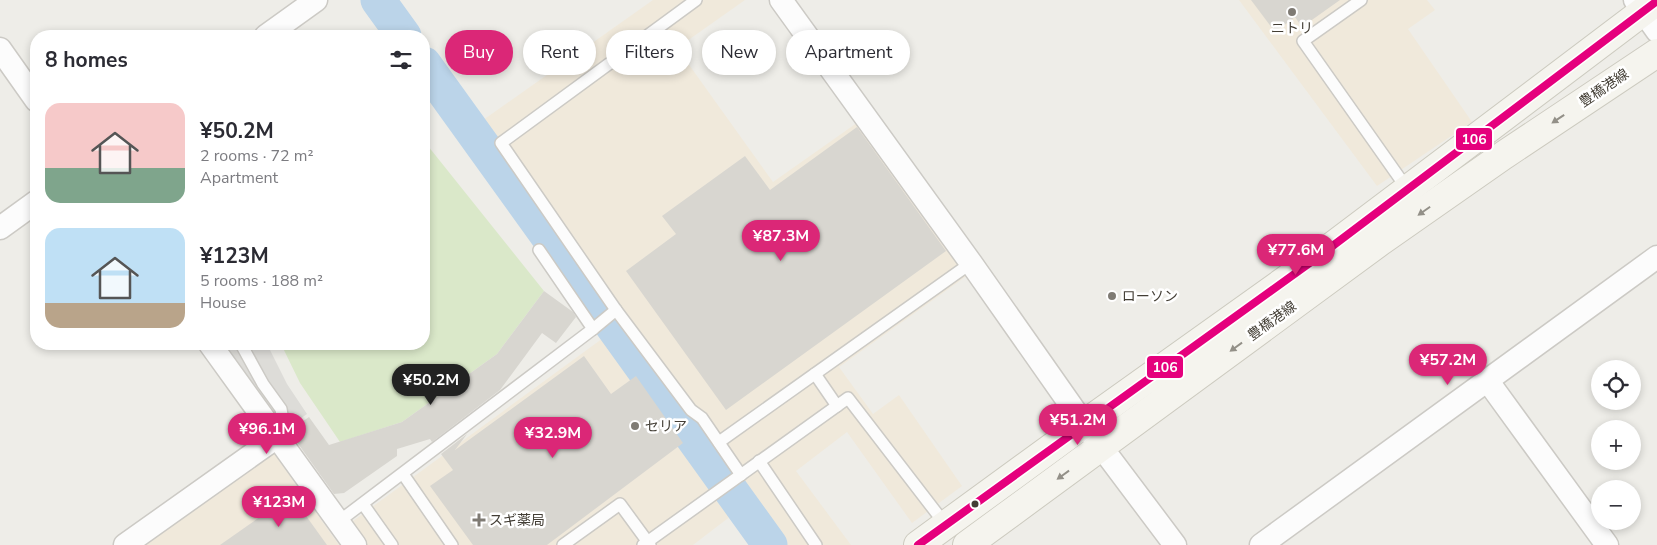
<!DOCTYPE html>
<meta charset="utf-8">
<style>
body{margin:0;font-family:"Nunito Sans","Noto Sans JP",sans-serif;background:#f2f2f3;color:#2b2b33;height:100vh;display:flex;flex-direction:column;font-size:19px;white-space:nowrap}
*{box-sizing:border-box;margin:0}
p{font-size:16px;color:#7c7c81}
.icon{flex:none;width:28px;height:28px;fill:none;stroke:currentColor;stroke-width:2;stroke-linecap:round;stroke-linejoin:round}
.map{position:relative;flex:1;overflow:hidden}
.side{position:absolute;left:30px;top:30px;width:400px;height:320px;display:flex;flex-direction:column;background:#fff;border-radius:20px;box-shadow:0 2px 8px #0003}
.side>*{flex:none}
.hud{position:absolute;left:445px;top:30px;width:475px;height:45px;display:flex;gap:10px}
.buttons{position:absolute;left:1591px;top:360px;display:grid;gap:10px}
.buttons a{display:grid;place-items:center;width:50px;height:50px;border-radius:50%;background:#fff;box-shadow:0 2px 8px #0003;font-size:25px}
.price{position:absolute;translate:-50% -42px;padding:0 11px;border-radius:18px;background:#db2777;color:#fff;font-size:16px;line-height:32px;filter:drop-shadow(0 1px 2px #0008)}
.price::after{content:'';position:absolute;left:50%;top:30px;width:15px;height:11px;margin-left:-8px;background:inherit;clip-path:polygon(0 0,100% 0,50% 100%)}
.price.current{background:#222;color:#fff}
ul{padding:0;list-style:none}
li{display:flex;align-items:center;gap:15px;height:125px;padding:0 15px}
li span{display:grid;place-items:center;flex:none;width:140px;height:100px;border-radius:15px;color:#555}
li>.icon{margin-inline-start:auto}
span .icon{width:60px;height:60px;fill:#fffc;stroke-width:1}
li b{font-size:21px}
h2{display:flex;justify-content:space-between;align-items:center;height:60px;padding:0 15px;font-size:21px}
.tag{padding:0 18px;border-radius:22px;background:#fff;box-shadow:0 2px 8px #0003;font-size:18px;line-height:45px}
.tag.current{background:#db2777;color:#fff}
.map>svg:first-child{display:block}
.commercial{fill:#f0e9db}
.green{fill:#dae8c9}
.parking{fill:#dddcd8}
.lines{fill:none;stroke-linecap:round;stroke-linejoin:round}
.river{stroke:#bbd4e9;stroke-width:35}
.building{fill:#d8d6d0}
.lane-casing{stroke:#cccac5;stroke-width:14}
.street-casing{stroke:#cccac5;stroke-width:25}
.secondary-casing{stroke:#cccabf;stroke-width:30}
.lane{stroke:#fcfcfc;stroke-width:11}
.street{stroke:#fcfcfc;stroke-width:22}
.secondary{stroke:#f5f4ee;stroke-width:28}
.bus-1-casing{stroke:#fff;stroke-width:11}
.bus-1{stroke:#e5007d;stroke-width:8}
.oneway{fill:#939088}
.poi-dot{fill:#7f7b74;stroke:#fff;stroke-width:2}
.bus-dot{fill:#433e35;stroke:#fff;stroke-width:2}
.labels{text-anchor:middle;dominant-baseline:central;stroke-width:5;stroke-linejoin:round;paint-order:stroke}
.poi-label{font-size:14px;fill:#433e35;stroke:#fff;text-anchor:start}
.street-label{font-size:14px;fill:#433e35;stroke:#fff}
.line-badge{stroke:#fff;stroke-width:2}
.badge-label{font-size:14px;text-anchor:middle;font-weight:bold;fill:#fff}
</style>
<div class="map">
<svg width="1657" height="545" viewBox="0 0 1657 545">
<rect width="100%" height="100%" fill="#eeede8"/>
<g class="commercial">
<polygon points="653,0 745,0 677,48 773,182 861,120 968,275 839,367 873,414 899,395 962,486 912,523 847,432 796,471 851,545 779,545 740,493 732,499 740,509 693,545 363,545 353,531 353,521 610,333 715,480 728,472 476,125"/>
<polygon points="1239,0 1427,0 1435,10 1408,29 1472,122 1377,186"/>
<polygon points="270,448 339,545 133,545"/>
</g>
<polygon class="green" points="424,141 544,291 497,354 402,422 340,442 300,383 281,344 424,344"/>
<polygon class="parking" points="220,344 267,344 287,384 307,414 282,431"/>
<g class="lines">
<g class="river">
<polyline points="378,0 404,36"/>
<polyline points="424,64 770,545"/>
</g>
</g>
<g class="building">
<polygon points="1251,0 1340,0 1302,27 1295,17 1275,32"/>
<polygon points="857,127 946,251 726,410 626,271 676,234 662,216 745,156 770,190"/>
<polygon points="544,291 573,312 576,317 556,343 542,333 500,390 432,442 430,439 397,449 397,456 344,493 334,494 289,431 309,417 329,445 402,422 497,354"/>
<polygon points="584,356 611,394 636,376 683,443 547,545 473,545 430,486 453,470 441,454 467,434 455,450"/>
<polygon points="291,495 327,545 220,545"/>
</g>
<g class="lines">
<defs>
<g id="lane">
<polyline points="696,0 501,143 616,310 691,410 702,418 741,475"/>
<polyline points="1361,0 1303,41 1408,190"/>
<polyline points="593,329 616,310"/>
<polyline points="241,344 263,384 281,409 283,421 275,433"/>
<polyline points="815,374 837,406"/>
<polyline points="719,442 971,263"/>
<polyline points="759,461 816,545"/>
<polyline points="403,474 452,545"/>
<polyline points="363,504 392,545"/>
<polyline points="338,522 593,329 539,250"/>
<polyline points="563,545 620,504 650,545"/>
<polyline points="643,545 848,398 945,524"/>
</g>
<g id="street">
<polyline points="781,0 971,263 1084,424 1175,545"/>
<polyline points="1635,0 1657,31"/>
<polyline points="266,36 316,0"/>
<polyline points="0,49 36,100"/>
<polyline points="0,228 36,202"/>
<polyline points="210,344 355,545"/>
<polyline points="1487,380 1607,545"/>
<polyline points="125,545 277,437"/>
<polyline points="1261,545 1657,257"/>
</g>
<g id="secondary">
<polyline points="918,545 1084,424 1318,257 1657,1"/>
<polyline points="967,545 1381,241 1504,155 1657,53"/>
</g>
</defs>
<use href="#lane" class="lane-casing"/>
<use href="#street" class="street-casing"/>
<use href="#secondary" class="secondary-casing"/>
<use href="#lane" class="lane"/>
<use href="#street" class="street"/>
<use href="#secondary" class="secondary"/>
<defs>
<polyline id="bus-1" points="918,545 1318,257 1657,1"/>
</defs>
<use href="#bus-1" class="bus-1-casing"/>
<use href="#bus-1" class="bus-1"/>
</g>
<defs><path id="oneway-solid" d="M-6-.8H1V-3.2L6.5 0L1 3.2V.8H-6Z" transform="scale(1.25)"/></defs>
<g class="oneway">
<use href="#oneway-solid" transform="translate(1558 119) rotate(146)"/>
<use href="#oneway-solid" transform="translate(1424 211) rotate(145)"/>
<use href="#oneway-solid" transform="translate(1236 347) rotate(144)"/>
<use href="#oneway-solid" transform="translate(1063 475) rotate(144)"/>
</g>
<g class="poi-dot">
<circle cx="1292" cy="12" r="5"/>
<circle cx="1112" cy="296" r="5"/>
<circle cx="635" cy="426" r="5"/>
<path d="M476.5 512.5h5v5h5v5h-5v5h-5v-5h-5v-5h5z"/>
</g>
<circle class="bus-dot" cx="975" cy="504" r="4.5"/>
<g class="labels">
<g class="poi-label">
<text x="1292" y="28" text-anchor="middle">ニトリ</text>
<text x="1122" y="296">ローソン</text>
<text x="645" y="426">セリア</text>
<text x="489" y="520">スギ薬局</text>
</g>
<g class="street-label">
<text transform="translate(1604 88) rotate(-34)">豊橋港線</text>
<text transform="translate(1272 321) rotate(-36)">豊橋港線</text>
</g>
</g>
<g class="line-badge">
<rect x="1455" y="127" width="38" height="24" rx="5" fill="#e5007d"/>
<rect x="1146" y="355" width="38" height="24" rx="5" fill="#e5007d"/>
</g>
<g class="badge-label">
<text x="1474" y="144">106</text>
<text x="1165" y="372">106</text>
</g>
</svg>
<div class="buttons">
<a><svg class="icon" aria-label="locate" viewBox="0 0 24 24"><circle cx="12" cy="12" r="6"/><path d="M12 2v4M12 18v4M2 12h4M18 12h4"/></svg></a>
<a>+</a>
<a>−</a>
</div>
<b class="price" style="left:781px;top:262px">¥87.3M</b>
<b class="price" style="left:1296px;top:276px">¥77.6M</b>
<b class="price" style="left:1448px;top:386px">¥57.2M</b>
<b class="price current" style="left:431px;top:406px">¥50.2M</b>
<b class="price" style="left:1078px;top:446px">¥51.2M</b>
<b class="price" style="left:267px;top:455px">¥96.1M</b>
<b class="price" style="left:553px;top:459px">¥32.9M</b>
<b class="price" style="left:279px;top:528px">¥123M</b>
<div class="hud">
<a class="tag current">Buy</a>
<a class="tag">Rent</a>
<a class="tag">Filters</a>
<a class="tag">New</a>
<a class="tag">Apartment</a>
</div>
<section class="side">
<h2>8 homes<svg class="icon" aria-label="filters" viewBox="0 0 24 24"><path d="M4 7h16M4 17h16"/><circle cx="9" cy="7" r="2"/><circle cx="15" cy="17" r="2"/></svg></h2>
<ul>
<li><span style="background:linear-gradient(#f6c9c9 65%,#7fa58c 0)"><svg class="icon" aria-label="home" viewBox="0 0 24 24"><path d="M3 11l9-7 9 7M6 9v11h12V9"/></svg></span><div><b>¥50.2M</b><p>2 rooms · 72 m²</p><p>Apartment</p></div></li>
<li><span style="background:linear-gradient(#bfe0f5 75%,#b9a48a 0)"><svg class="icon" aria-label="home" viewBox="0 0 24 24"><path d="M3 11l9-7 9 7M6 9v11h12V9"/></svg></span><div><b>¥123M</b><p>5 rooms · 188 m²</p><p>House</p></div></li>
</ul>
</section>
</div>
